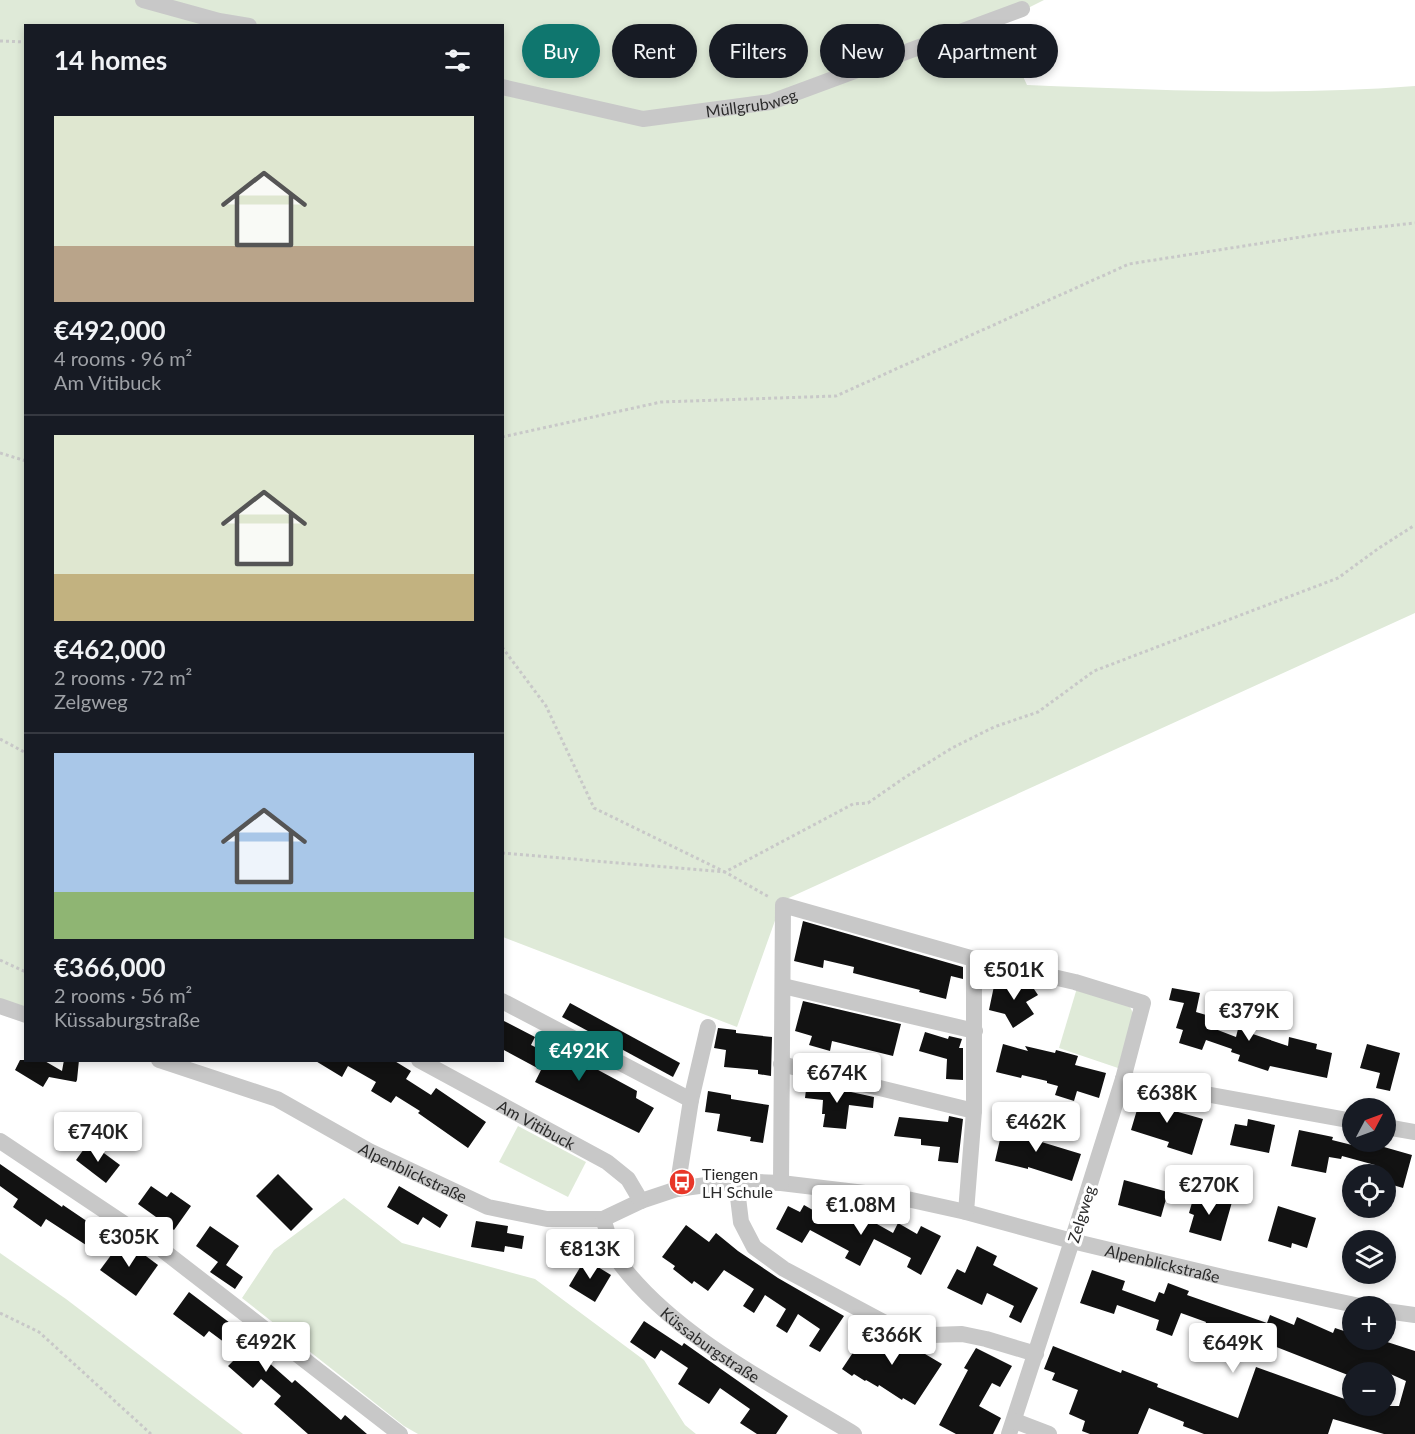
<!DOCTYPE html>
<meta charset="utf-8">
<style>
body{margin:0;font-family:Lato,sans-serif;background:#242831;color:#f1f3f6;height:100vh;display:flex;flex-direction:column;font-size:22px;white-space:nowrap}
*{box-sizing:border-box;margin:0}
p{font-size:20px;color:#9ea1a6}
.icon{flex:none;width:33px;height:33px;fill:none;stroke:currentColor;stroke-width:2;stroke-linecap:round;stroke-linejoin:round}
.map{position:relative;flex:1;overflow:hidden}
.details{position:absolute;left:24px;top:24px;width:480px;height:1038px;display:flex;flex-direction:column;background:#171b24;border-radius:0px;box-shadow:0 3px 9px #0003}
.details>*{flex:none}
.banner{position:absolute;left:522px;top:24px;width:570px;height:54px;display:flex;gap:12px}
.needle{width:39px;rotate:49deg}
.controls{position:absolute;left:1342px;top:1098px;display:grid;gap:12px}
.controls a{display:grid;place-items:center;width:54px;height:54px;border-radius:50%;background:#171b24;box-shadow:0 3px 9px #0003;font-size:30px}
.price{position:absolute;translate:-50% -51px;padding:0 14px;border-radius:6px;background:#fff;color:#222;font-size:20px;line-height:39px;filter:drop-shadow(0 2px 3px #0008)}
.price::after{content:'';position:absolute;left:50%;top:36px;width:18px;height:14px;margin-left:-9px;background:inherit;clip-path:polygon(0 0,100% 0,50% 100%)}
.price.current{background:#0f766e;color:#fff}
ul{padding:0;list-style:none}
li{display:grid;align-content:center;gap:12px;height:318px;padding:0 30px}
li+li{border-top:2px solid #363941}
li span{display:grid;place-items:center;height:186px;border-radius:0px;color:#555}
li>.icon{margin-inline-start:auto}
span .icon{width:108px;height:108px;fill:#fffc;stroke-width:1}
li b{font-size:26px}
h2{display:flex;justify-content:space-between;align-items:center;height:72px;padding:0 30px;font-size:26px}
.pill{padding:0 21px;border-radius:27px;background:#171b24;box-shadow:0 3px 9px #0003;font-size:21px;line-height:54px}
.pill.current{background:#0f766e;color:#fff}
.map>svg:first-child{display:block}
.green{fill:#dfead8}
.building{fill:#121212}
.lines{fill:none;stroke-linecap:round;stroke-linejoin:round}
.path{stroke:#c8c8c8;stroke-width:3;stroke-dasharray:3 3;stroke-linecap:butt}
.minor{stroke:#c8c8c8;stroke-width:16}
.labels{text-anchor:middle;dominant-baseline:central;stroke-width:6;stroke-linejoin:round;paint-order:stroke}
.street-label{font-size:16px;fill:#2b2b2b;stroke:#fff}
.poi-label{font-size:16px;fill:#2b2b2b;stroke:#fff;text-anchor:start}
</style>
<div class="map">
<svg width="1415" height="1434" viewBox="0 0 1415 1434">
<rect width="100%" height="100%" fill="#fff"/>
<g class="green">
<path d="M0,0H1044L998,23L1027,85C1156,90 1286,96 1415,86V613L782,901L737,1027L503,937L502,26H26L25,1009L0,999Z"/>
<polygon points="1077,988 1130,1007 1133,1013 1118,1068 1059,1048"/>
<polygon points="518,1126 586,1162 568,1197 499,1162"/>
<polygon points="344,1198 402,1243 535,1279 644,1360 685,1425 696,1434 418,1434 404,1426 242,1298 274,1250"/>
<polygon points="0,1253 66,1299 243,1434 0,1434"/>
</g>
<g class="building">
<polygon points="803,921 963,967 963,979 951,976 946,999 919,992 920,990 853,973 854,967 824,960 823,968 794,961"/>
<polygon points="1016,979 1030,983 1038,995 1026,1002 1034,1014 1013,1028 1005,1014 989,1010 994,986 1001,988"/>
<polygon points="1172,988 1200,993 1196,1012 1213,1017 1210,1027 1236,1037 1238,1029 1288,1046 1289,1037 1317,1044 1316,1049 1332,1053 1327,1078 1270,1066 1268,1071 1238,1061 1240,1055 1231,1052 1232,1049 1206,1040 1202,1050 1179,1043 1183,1030 1176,1028 1184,1003 1169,1000"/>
<polygon points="803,1001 901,1024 893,1056 832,1041 830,1051 809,1045 812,1036 795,1031"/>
<polygon points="570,1003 680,1063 673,1077 562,1017"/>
<polygon points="502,1020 535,1037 531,1045 572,1065 576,1058 637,1091 636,1098 654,1108 639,1133 535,1082 541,1070 502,1049"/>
<polygon points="718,1028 736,1030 736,1033 772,1037 771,1076 758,1074 758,1070 724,1067 726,1050 714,1048"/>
<polygon points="925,1032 948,1039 949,1036 962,1039 959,1048 963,1048 963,1080 946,1079 947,1059 919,1051"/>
<polygon points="1003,1044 1028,1051 1025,1046 1055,1053 1056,1050 1078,1056 1075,1065 1106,1073 1099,1098 1077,1091 1074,1101 1055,1095 1058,1086 1047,1083 1047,1081 1022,1075 1021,1078 996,1072"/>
<polygon points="1367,1044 1400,1053 1390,1091 1376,1088 1380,1073 1360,1068"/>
<polygon points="20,1060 43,1060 62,1071 64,1060 79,1060 77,1080 76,1082 49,1077 43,1087 15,1070"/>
<polygon points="314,1060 393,1060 411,1071 406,1079 431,1095 436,1088 486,1122 468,1148 418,1113 420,1111 396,1096 391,1103 371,1091 376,1082 348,1066 342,1077"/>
<polygon points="807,1081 825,1085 824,1089 851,1092 874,1097 873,1108 849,1105 846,1129 823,1127 825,1114 822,1114 823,1100 805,1098"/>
<polygon points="708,1091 731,1095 731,1099 769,1105 763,1143 750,1141 751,1137 717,1131 720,1114 705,1112"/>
<polygon points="1142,1093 1174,1102 1171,1110 1203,1119 1192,1155 1167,1147 1169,1142 1131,1130"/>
<polygon points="949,1116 963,1119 958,1163 938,1161 940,1147 921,1145 921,1139 894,1136 899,1117 948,1122"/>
<polygon points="1248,1119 1275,1125 1269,1153 1230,1145 1235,1124 1247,1126"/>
<polygon points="1022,1123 1038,1127 1035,1140 1081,1154 1072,1181 1028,1167 1028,1169 995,1161 1002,1131 1012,1133"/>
<polygon points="1299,1130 1333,1137 1332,1140 1368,1149 1370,1143 1412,1155 1403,1188 1386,1183 1386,1174 1372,1174 1375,1165 1342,1156 1341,1159 1329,1157 1326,1173 1291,1166"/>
<polygon points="89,1142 120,1165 106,1183 76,1160"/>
<polygon points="0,1164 62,1207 63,1205 97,1228 86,1245 46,1219 41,1227 13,1207 18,1199 0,1186"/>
<polygon points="278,1174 313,1209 291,1231 256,1196"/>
<polygon points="1124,1180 1168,1192 1161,1217 1118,1205"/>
<polygon points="151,1186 167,1197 171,1192 191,1206 174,1230 138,1204"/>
<polygon points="399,1186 448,1215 440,1228 423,1217 418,1225 387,1207"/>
<polygon points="1195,1192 1232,1202 1221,1241 1189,1232 1194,1215 1189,1213"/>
<polygon points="804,1205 832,1221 836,1213 856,1224 861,1215 893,1233 898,1223 917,1234 921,1226 941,1236 921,1275 907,1267 911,1258 874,1239 860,1266 845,1258 849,1251 810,1230 802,1243 776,1229 788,1206 800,1212"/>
<polygon points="1278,1206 1316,1218 1307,1248 1292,1243 1291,1248 1268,1241"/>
<polygon points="476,1221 508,1226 507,1233 524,1236 522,1249 505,1246 504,1252 471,1247"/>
<polygon points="686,1225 709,1242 716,1233 738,1251 778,1278 844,1316 820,1352 809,1346 820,1329 798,1314 787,1333 776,1326 786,1309 765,1295 754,1313 743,1306 754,1289 724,1270 708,1291 694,1281 692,1284 673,1269 675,1266 662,1257"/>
<polygon points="210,1226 239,1246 226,1265 243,1277 235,1289 210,1272 218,1262 196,1246"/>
<polygon points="123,1239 158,1265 136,1296 100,1270"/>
<polygon points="977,1246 997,1256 993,1265 1038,1288 1021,1323 1009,1317 1014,1306 987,1293 982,1305 947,1288 957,1269 965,1273"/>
<polygon points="585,1259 611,1275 595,1302 569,1286"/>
<polygon points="1092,1270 1125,1281 1122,1290 1155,1302 1159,1292 1164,1294 1168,1283 1189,1291 1187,1295 1267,1323 1270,1315 1294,1325 1297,1317 1333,1333 1335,1328 1353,1334 1353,1340 1381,1340 1415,1351 1415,1434 1384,1434 1333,1419 1328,1434 1204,1434 1183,1426 1184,1422 1149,1408 1138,1434 1090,1434 1082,1431 1085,1421 1069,1414 1078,1390 1052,1380 1055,1373 1044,1369 1053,1346 1121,1373 1122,1370 1158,1384 1157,1387 1238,1418 1256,1367 1353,1402 1353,1406 1362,1406 1374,1410 1375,1406 1399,1406 1406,1381 1386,1372 1353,1372 1353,1377 1241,1333 1236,1348 1201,1336 1206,1322 1181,1313 1172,1336 1156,1330 1159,1320 1117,1305 1114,1314 1080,1303"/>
<polygon points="189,1292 234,1326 232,1330 292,1383 295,1380 341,1420 345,1415 367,1434 308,1434 274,1404 281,1396 261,1379 253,1388 228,1366 240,1354 209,1331 204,1337 173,1314"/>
<polygon points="644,1321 682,1346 684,1343 788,1416 776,1434 757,1434 740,1423 750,1409 720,1388 709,1404 678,1384 688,1368 661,1350 655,1359 630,1342"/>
<polygon points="870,1327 893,1340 896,1337 898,1338 942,1364 915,1405 903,1398 902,1400 879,1385 878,1387 866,1380 865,1381 854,1374 852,1376 842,1369"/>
<polygon points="976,1348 1012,1366 1000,1387 992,1383 979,1406 1001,1418 993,1434 956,1434 939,1425 968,1370 964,1368"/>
</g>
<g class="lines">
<g class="path">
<polyline points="0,41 26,42"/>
<polyline points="502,437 661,402 836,396 1129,264 1333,232 1415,223"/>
<polyline points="0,453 26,461"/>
<polyline points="502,647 546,706 594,808 725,872 853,804 868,803 904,778 952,748 994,727 1038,712 1094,671 1338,578 1379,548 1415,525"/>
<polyline points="0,739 26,753"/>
<polyline points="502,853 725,872 769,897"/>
<polyline points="0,960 26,972"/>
<polyline points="0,1313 39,1332 151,1434"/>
</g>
<g class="minor">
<polyline points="143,0 219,21 249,26"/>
<path id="s1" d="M502,87L643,119L771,102L1022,9"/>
<polyline points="783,986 975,1031"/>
<polyline points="502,1001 691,1100"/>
<polyline points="0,1006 26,1015"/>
<path id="s2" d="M159,1060L277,1099L369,1151L488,1207L547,1219H603L641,1201L677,1189L736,1181L781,1183L898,1197L966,1212L1072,1241L1227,1278L1360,1306"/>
<path id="s3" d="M419,1060L607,1162L628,1179L641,1201"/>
<polyline points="781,1064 974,1111"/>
<polyline points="1123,1079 1353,1121"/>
<polyline points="1386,1127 1415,1132"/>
<polyline points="0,1141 156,1245 400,1434"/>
<polyline points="736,1181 741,1222 754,1247 784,1269 889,1325 932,1335 962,1334 986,1339 1036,1354"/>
<polyline points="781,1183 783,905 974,959 1075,982 1143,1003 1123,1079 1072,1241 1009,1434"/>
<polyline points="677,1189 691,1100 708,1027"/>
<polyline points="966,1212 974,1111 974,959"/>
<path id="s4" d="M603,1219C608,1232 611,1250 619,1262C675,1337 775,1386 854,1434"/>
<polyline points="1386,1311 1415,1315"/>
<polyline points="1015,1421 1049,1434"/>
</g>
</g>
<defs>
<symbol id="bus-disc" viewBox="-11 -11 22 22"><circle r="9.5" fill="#e83628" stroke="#fff"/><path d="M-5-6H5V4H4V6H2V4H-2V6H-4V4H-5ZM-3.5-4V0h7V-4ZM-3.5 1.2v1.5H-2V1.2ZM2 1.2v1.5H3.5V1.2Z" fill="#fff"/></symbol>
</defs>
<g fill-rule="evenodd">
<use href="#bus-disc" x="667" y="1167" width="30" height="30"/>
</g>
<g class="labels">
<g class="street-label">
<text stroke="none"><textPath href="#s1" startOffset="254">Müllgrubweg</textPath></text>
<text stroke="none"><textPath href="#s3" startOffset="134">Am Vitibuck</textPath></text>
<text stroke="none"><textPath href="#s2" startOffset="279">Alpenblickstraße</textPath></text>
<text transform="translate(1081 1214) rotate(-73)">Zelgweg</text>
<text stroke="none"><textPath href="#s2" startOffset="1053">Alpenblickstraße</textPath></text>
<text stroke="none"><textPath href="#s4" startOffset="170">Küssaburgstraße</textPath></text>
</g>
<g class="poi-label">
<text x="702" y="1173">Tiengen<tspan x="702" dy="18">LH Schule</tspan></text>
</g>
</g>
</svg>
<div class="controls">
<a><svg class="needle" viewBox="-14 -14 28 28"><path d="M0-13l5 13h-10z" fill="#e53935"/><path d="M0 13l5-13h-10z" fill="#9ea1a6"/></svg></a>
<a><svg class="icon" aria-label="locate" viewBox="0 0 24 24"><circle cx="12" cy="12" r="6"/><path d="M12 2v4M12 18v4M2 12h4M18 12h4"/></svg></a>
<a><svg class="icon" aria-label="layers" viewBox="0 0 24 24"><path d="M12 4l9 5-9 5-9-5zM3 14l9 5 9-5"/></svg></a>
<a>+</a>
<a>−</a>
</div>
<b class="price" style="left:1014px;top:1001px">€501K</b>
<b class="price" style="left:1249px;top:1042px">€379K</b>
<b class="price current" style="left:579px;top:1082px">€492K</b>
<b class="price" style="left:837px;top:1104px">€674K</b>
<b class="price" style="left:1167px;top:1124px">€638K</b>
<b class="price" style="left:1036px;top:1153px">€462K</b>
<b class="price" style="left:98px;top:1163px">€740K</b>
<b class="price" style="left:1209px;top:1216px">€270K</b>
<b class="price" style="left:861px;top:1236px">€1.08M</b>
<b class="price" style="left:129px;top:1268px">€305K</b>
<b class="price" style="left:590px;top:1280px">€813K</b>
<b class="price" style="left:892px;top:1366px">€366K</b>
<b class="price" style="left:266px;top:1373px">€492K</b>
<b class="price" style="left:1233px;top:1374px">€649K</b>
<div class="banner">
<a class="pill current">Buy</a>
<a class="pill">Rent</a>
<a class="pill">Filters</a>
<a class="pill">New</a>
<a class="pill">Apartment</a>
</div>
<section class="details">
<h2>14 homes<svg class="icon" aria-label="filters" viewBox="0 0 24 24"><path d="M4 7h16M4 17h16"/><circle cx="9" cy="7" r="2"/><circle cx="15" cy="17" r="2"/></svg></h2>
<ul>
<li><span style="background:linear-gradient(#dfe7d0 70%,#b9a48a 0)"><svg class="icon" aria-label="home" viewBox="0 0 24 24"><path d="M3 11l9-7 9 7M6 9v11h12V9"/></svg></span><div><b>€492,000</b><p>4 rooms · 96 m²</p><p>Am Vitibuck</p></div></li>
<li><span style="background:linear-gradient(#dfe7d0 75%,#c2b280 0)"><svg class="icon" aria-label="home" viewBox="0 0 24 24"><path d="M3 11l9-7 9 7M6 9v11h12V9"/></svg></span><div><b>€462,000</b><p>2 rooms · 72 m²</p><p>Zelgweg</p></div></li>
<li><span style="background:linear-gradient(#a9c7e8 75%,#8fb573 0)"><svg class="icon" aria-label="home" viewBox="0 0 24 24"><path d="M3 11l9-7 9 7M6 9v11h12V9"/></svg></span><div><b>€366,000</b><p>2 rooms · 56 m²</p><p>Küssaburgstraße</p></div></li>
</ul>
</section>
</div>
